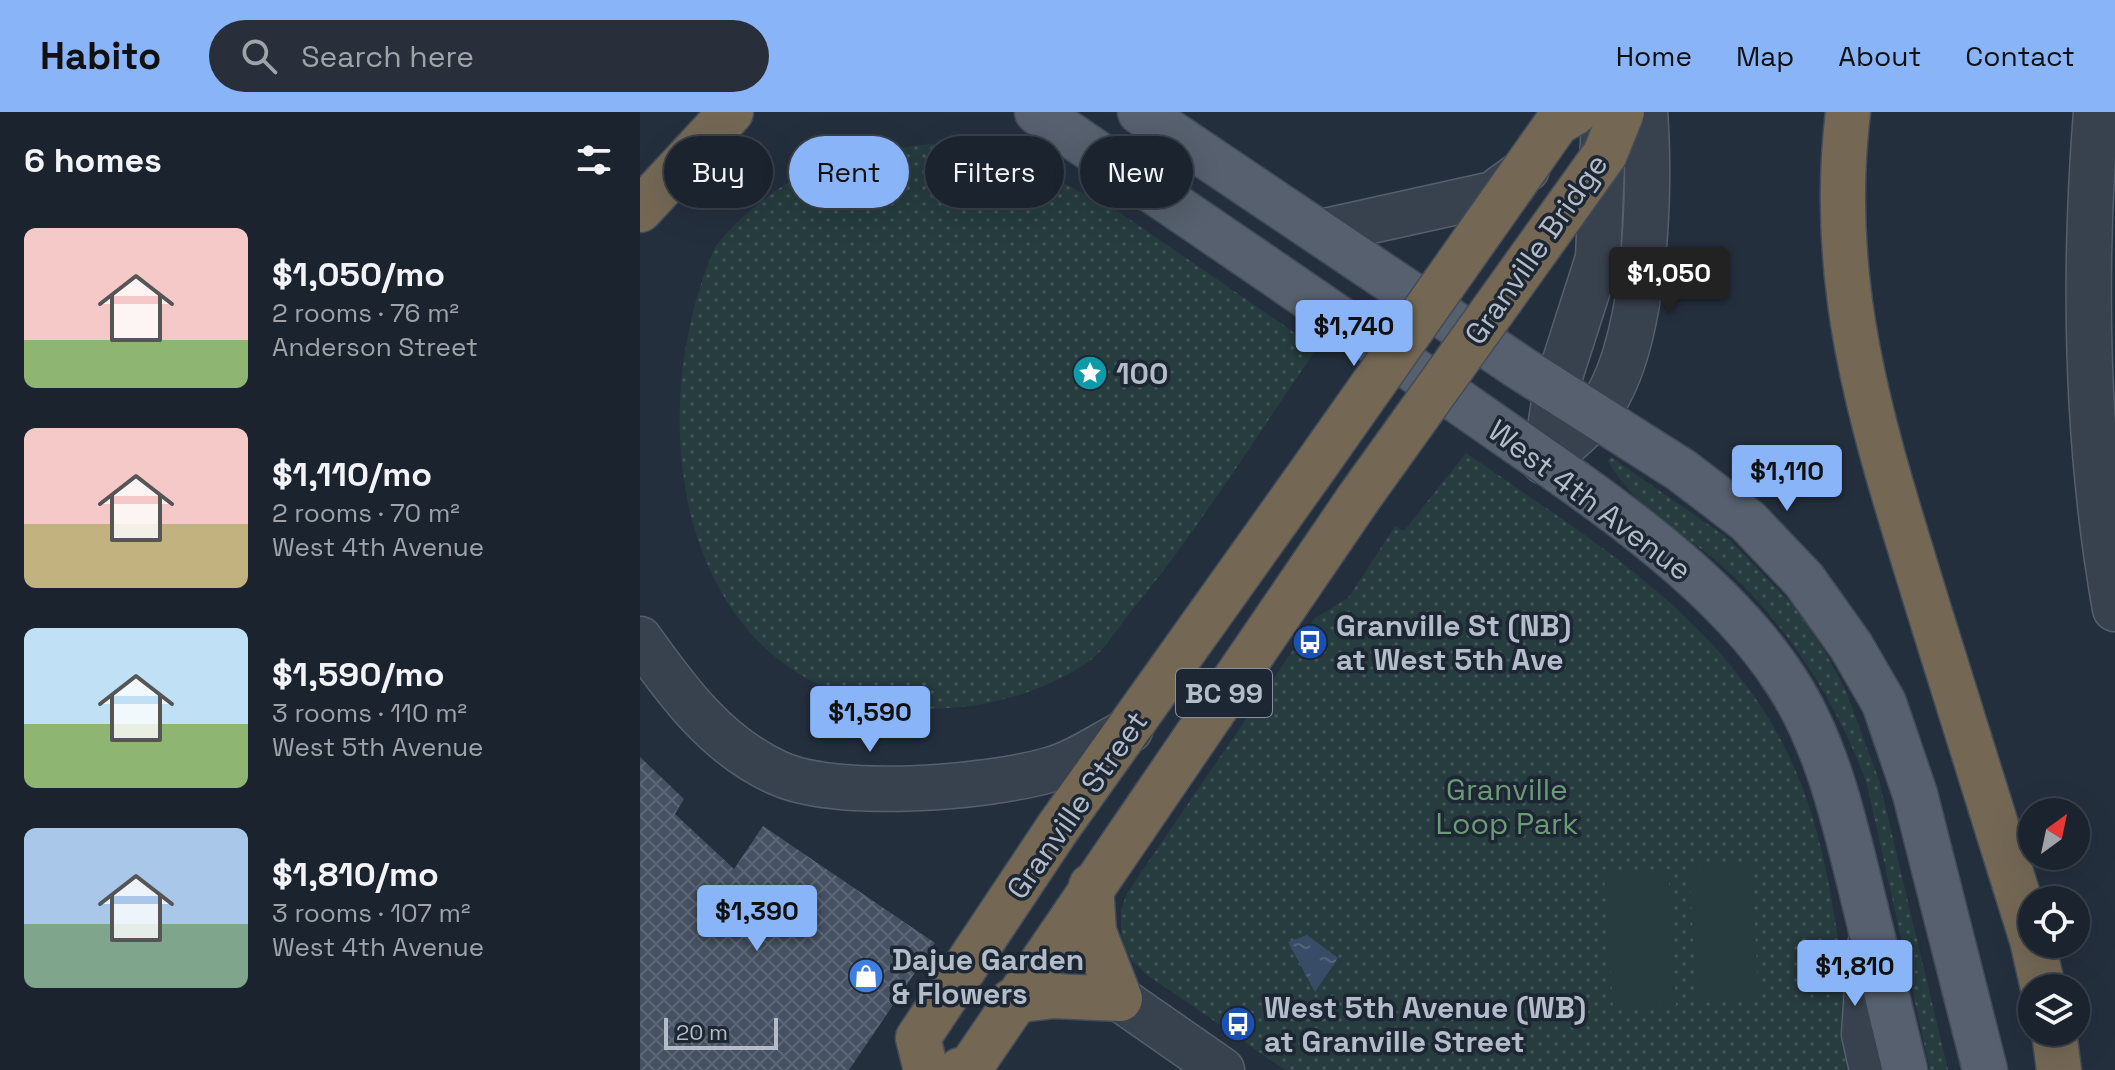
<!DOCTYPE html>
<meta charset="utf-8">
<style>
body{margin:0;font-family:"Space Grotesk",sans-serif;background:#282f3a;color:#f1f3f6;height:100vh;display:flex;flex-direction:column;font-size:30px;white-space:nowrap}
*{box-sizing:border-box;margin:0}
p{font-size:26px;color:#a0a4aa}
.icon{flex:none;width:44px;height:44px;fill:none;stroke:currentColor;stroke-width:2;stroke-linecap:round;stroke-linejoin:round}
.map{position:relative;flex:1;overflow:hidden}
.sheet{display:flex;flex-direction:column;background:#1b232e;width:640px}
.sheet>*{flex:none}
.guide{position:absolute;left:24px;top:24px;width:760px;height:72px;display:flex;gap:16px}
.needle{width:52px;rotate:33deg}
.tools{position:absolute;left:1378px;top:686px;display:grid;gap:16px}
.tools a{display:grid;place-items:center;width:72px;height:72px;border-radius:50%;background:#1b232e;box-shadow:0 8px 32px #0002,0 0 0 2px #39404a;font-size:40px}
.scale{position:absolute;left:24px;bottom:20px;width:114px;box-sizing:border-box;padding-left:8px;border:4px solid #b4bcc9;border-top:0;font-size:22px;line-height:28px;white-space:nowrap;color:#b4bcc9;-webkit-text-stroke:6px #1d2633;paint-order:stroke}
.price{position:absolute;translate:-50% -68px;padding:0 18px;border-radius:8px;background:#8ab4f8;color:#111;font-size:26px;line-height:52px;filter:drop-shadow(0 2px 4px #0008)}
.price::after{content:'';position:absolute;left:50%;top:48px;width:24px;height:18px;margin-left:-12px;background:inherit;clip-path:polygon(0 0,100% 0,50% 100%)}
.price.on{background:#222;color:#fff}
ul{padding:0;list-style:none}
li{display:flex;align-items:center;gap:24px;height:200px;padding:0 24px}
li span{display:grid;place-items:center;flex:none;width:224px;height:160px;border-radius:12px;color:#555}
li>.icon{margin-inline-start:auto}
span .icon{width:96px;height:96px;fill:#fffc;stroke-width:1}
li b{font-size:34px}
h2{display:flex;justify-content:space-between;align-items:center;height:96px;padding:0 24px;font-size:34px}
.pill{padding:0 28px;border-radius:36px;background:#1b232e;box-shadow:0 8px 32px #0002,0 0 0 2px #39404a;font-size:28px;line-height:72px}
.pill.on{background:#8ab4f8;color:#111}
header{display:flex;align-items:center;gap:48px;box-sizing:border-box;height:112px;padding:0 40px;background:#8ab4f8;color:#111}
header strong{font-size:38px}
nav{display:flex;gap:44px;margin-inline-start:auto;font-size:28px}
.search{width:560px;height:72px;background:#282f3a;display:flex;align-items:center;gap:20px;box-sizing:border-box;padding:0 28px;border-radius:44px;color:#a0a4aa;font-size:30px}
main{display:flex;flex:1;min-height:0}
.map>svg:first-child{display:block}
.green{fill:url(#green-dots)}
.pitch{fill:#263c3f}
.water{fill:url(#water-ripples)}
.building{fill:url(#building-cross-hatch)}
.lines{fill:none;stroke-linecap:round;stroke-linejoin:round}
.minor-casing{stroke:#565f6c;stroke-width:47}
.major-casing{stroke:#414a57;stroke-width:47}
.highway-casing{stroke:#434c59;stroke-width:47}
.minor{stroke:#38414e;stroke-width:44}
.major{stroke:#56606e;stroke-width:44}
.highway{stroke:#746855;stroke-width:44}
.highway-bridge-casing{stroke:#434c59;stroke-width:47;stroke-linecap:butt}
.highway-bridge{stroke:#746855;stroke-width:44}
.labels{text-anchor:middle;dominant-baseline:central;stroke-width:7;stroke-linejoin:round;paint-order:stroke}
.shield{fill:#1d2633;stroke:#878f9c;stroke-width:2}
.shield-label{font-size:28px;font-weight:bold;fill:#b4bcc9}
.street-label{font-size:30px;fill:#b4bcc9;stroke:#1d2633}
.poi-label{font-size:30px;font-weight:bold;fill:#b4bcc9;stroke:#1d2633;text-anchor:start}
.park-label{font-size:30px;fill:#6b9a76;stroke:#1d2633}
</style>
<header>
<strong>Habito</strong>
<div class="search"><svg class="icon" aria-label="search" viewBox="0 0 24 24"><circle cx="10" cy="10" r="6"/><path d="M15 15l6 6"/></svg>Search here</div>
<nav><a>Home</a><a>Map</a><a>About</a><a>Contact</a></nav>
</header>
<main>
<section class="sheet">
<h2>6 homes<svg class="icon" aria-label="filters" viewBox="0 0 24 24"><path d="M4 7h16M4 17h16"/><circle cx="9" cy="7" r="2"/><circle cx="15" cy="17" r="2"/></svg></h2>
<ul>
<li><span style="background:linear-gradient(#f6c9c9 70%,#8fb573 0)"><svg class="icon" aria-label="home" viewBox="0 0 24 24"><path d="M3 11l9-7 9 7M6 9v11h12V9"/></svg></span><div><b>$1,050/mo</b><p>2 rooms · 76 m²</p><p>Anderson Street</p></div></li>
<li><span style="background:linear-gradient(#f6c9c9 60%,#c2b280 0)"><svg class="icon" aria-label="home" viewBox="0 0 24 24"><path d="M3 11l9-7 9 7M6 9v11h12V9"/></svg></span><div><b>$1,110/mo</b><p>2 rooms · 70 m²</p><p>West 4th Avenue</p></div></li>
<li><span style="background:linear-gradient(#bfe0f5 60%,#8fb573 0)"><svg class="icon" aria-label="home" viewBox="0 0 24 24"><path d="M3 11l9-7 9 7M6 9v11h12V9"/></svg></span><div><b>$1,590/mo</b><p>3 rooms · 110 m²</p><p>West 5th Avenue</p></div></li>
<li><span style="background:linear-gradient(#a9c7e8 60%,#7fa58c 0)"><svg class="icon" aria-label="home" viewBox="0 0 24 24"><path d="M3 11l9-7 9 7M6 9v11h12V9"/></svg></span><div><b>$1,810/mo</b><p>3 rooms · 107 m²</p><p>West 4th Avenue</p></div></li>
</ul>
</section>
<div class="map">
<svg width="1475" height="958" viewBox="0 0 1475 958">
<defs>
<pattern id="green-dots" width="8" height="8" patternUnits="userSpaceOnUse" patternTransform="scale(2)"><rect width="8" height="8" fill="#263c3f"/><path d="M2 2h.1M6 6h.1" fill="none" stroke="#435659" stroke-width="1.8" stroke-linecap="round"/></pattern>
<pattern id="water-ripples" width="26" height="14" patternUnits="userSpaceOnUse" patternTransform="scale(2)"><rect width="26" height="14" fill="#394c67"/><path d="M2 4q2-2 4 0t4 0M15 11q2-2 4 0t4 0" fill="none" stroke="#53647b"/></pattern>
<pattern id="building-cross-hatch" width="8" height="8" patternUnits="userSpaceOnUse" patternTransform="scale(2)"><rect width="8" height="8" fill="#455162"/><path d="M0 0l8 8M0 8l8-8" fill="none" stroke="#5d6877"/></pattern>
</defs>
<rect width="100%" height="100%" fill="#242f3e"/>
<g class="green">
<path d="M290,32L345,38L398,58L476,98L677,236C616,324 558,419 489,502C477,517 463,540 447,551C391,587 325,602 260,595C37,571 0,307 75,135C103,100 142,69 184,53C219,40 253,36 290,32Z"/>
<path d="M826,341C969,440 1121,528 1173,707C1197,787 1203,875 1217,958H645L506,862L491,848L482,828L481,813V798L487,781L675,506L708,486L755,414L764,419Z"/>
<path d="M971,345L1089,427L1153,493L1184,538L1206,579L1239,668L1308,958H1290L1227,672C1196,588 1144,506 1074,447C1035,415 994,395 968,349Z"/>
</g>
<g class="pitch">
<polygon points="1111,751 1119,887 1057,891 1049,755"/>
<polygon points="1028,757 1036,893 973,896 964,760"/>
</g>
<polygon class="water" points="667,823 698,846 675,880 648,830"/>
<polygon class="building" points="0,645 44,687 35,702 94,757 123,714 295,831 209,958 0,958"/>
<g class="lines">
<defs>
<g id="minor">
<path d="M1456,0C1443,165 1446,333 1475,497"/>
<polyline points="681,120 853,82 887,57"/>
<polyline points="910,316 916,277 958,146 963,28"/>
<path d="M904,350C921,335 940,321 954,304C1007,244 1011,77 1005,0"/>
<path d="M0,527C37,579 77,634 138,661C197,688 346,676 409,658C436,651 464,631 490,618"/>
<polyline points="1230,833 1224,922 1232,958"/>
<polyline points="480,887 582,958"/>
</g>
<g id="major">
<path d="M397,0C543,100 689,198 834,300C938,373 1077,461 1146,569C1186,630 1203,704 1220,773C1235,835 1250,896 1265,958"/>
<polyline points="500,0 882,257 1041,358 1108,409 1164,468 1211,534 1244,591 1275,682 1345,958"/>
</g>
<g id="highway">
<path d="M1208,0C1186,182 1237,327 1289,498C1323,608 1358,718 1392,828"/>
<polyline points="0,98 91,0"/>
<polyline points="1393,832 1403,876"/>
<polyline points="372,889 414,884 480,887 454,820 451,774"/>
<polyline points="1414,920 1419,958"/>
<polyline points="286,958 278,926 417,717 674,356"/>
<polyline points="320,958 330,956 718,387"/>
</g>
</defs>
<use href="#minor" class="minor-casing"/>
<use href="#major" class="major-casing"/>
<use href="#highway" class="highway-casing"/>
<use href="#minor" class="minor"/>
<use href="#major" class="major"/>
<use href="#highway" class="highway"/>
<defs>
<g id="highway-bridge">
<polyline points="674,356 917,11 936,0"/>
<polyline points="718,387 965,42 982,0"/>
</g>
</defs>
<use href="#highway-bridge" class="highway-bridge-casing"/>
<use href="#highway-bridge" class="highway-bridge"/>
</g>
<defs>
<symbol id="sight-disc" viewBox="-11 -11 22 22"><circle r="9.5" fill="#0f9aa8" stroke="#1d2633"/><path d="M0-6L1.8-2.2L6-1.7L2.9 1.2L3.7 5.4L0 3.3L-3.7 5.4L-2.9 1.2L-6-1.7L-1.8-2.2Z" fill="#fff"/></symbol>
<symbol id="bus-disc" viewBox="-11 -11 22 22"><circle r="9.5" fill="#1a4fb4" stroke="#1d2633"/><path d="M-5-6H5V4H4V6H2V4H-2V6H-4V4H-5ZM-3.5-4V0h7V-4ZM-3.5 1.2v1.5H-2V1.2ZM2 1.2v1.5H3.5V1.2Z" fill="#fff"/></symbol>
<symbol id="shop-disc" viewBox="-11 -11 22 22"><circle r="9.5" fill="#3f7fe0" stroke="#1d2633"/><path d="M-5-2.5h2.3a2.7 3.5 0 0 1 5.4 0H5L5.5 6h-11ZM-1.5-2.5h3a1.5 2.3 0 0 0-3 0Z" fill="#fff"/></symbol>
</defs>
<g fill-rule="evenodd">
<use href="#sight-disc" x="430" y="241" width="40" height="40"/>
<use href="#bus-disc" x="650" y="510" width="40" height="40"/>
<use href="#shop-disc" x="206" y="844" width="40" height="40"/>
<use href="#bus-disc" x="578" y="892" width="40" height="40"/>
</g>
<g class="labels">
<rect class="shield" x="536" y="557" width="96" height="48" rx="6"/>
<g class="shield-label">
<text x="584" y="581">BC 99</text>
</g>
<g class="street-label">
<text transform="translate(896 137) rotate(-55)">Granville Bridge</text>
<text transform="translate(950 388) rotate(37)">West 4th Avenue</text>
<text transform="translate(437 693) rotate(-55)">Granville Street</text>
</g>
<g class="poi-label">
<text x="476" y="261">100</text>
<text x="696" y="513">Granville St (NB)<tspan x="696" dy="34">at West 5th Ave</tspan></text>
<text x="252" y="847">Dajue Garden<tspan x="252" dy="34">&amp; Flowers</tspan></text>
<text x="624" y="895">West 5th Avenue (WB)<tspan x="624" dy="34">at Granville Street</tspan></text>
</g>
<g class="park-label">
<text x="867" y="677">Granville<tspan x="867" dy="34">Loop Park</tspan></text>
</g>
</g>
</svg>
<div class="tools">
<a><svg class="needle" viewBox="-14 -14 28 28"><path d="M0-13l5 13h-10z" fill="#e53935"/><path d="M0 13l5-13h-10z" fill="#a0a4aa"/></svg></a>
<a><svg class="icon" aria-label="locate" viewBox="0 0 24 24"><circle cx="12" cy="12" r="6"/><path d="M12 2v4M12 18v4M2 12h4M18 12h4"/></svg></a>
<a><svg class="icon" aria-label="layers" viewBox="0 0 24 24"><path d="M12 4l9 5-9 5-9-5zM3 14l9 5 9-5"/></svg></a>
</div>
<div class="scale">20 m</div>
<b class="price on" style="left:1029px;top:203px">$1,050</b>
<b class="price" style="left:714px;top:256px">$1,740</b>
<b class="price" style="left:1147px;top:401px">$1,110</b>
<b class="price" style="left:230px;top:642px">$1,590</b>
<b class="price" style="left:117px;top:841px">$1,390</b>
<b class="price" style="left:1215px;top:896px">$1,810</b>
<div class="guide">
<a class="pill">Buy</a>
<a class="pill on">Rent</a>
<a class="pill">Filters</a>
<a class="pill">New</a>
</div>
</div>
</main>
